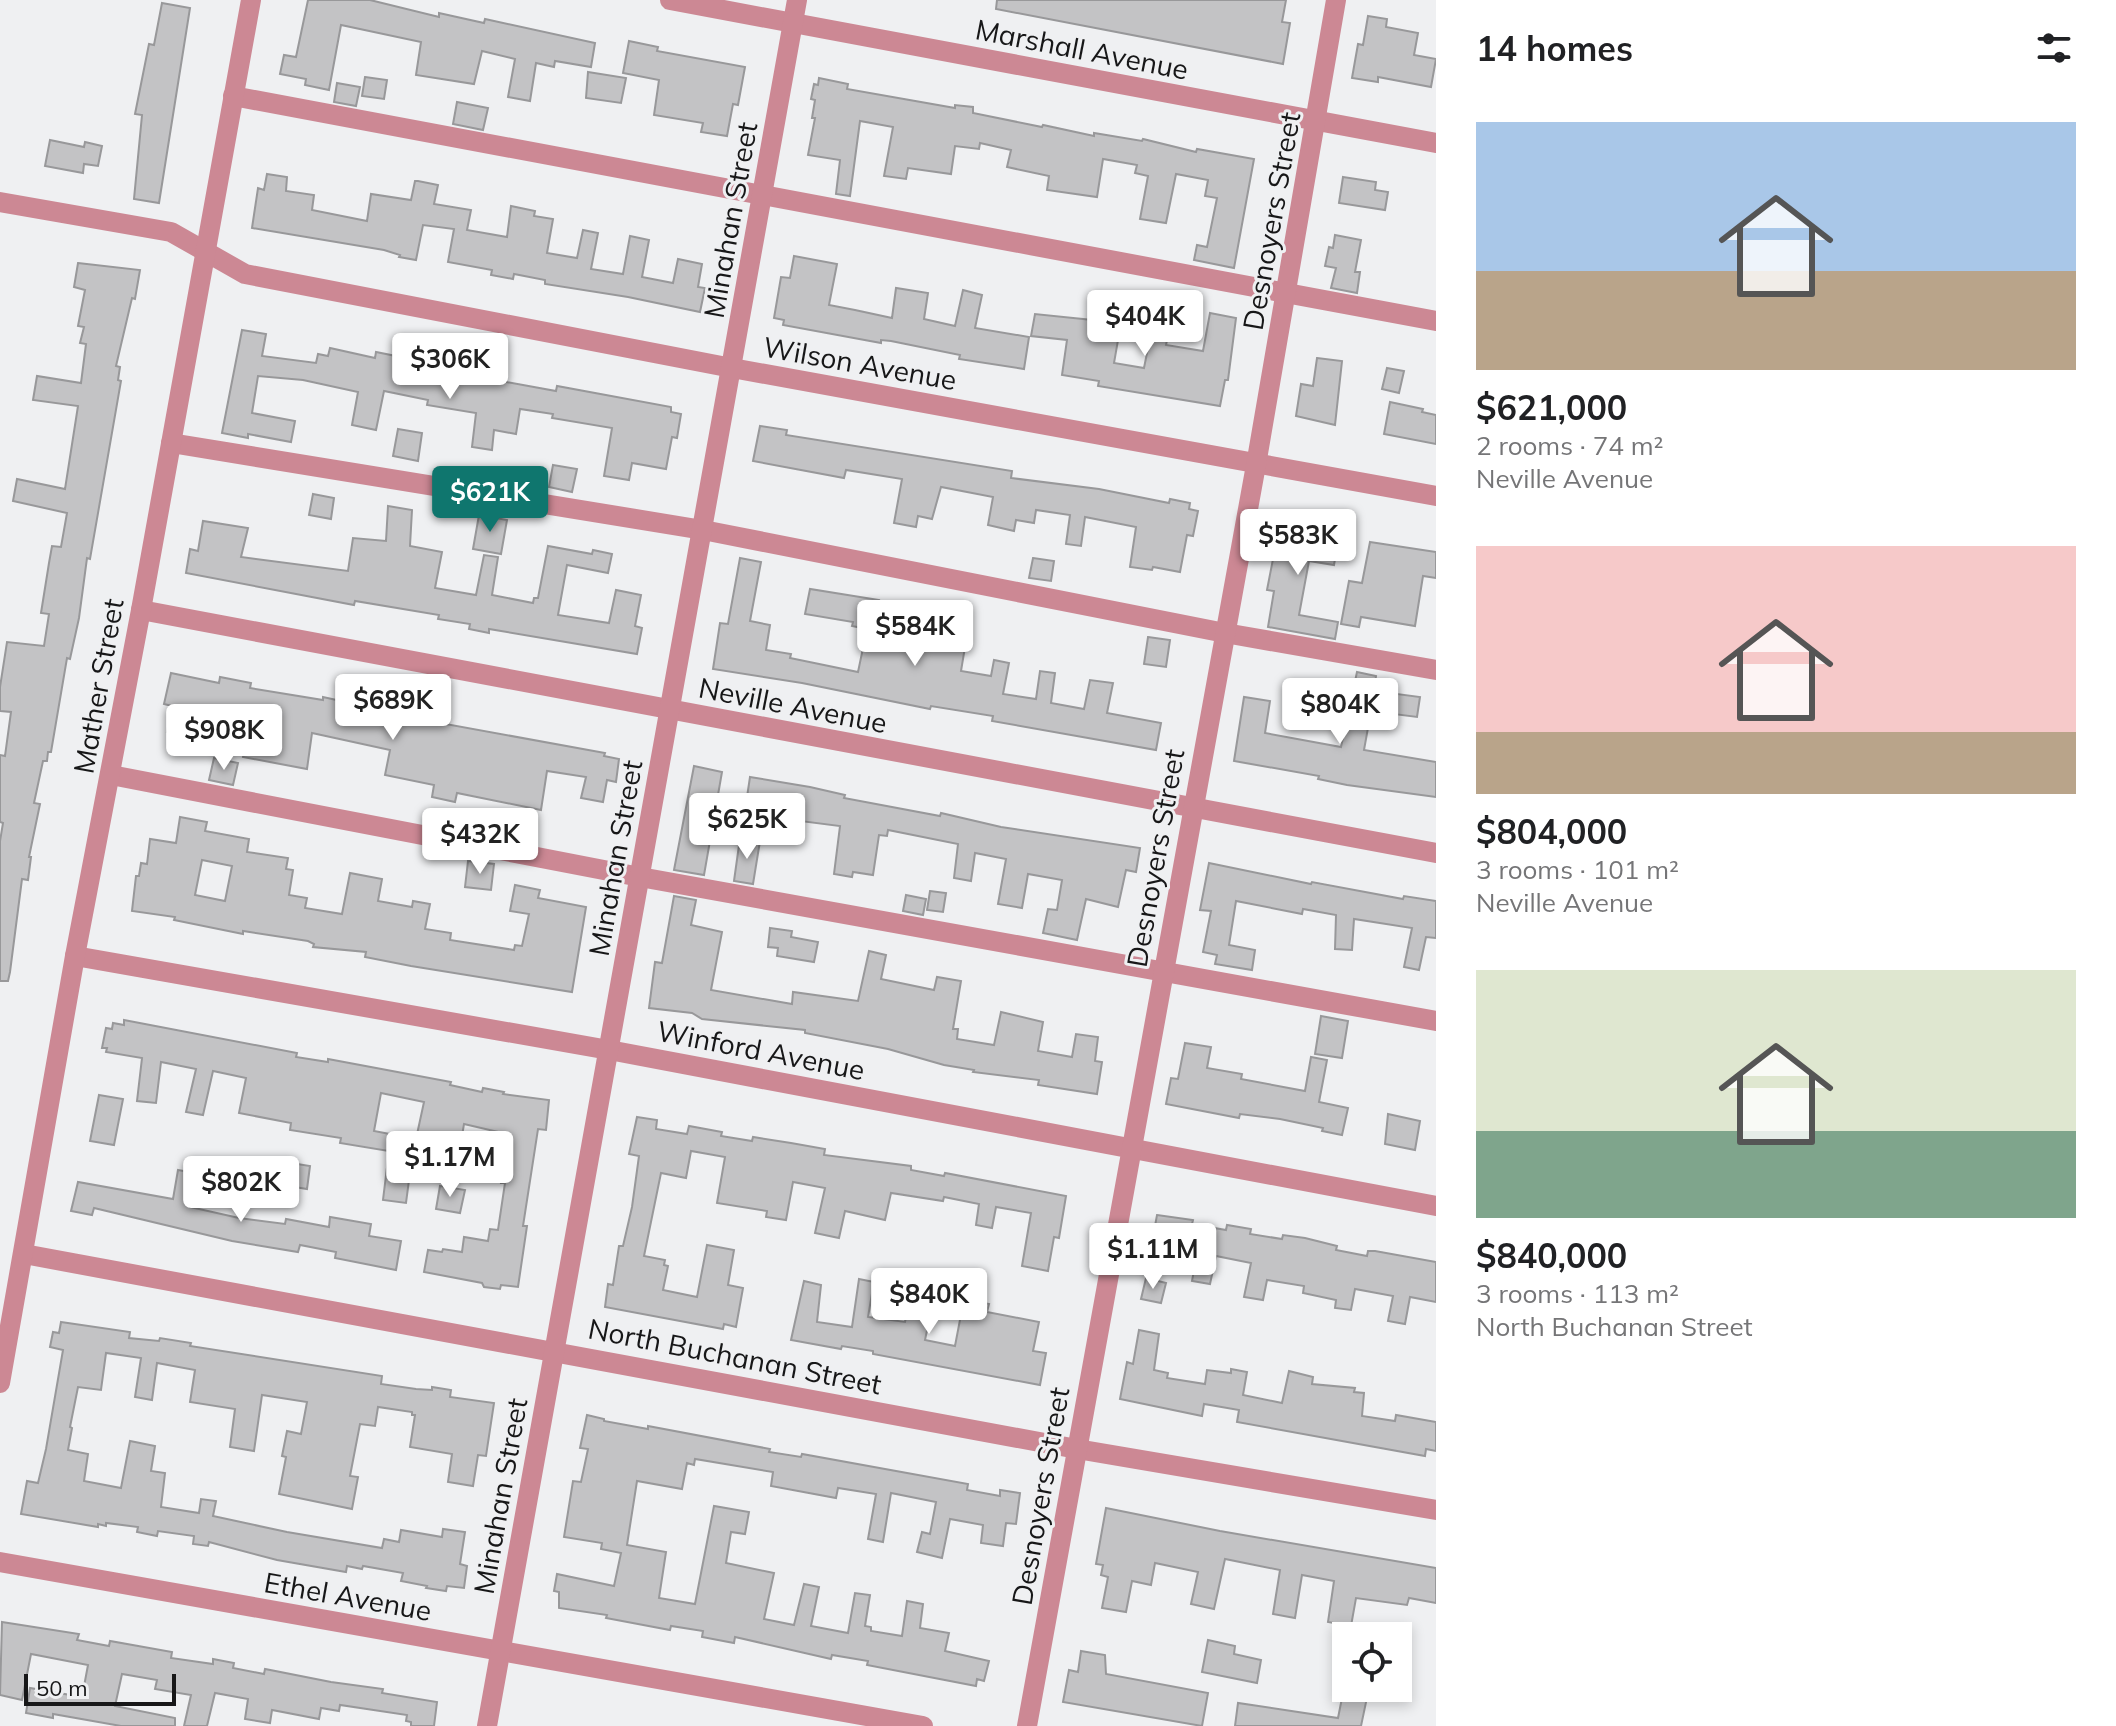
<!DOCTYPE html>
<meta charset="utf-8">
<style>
body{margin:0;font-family:Mulish,sans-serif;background:#f2f2f2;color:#202124;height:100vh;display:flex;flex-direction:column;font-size:30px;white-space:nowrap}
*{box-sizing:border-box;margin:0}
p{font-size:26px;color:#757577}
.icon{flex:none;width:44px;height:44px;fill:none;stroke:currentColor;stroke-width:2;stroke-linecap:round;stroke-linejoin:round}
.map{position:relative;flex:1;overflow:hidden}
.sheet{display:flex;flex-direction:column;background:#fff;width:680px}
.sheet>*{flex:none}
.controls{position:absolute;left:1332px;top:1622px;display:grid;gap:16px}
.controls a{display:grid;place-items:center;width:80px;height:80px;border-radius:0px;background:#fff;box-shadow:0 4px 12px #0003;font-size:40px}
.scale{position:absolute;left:24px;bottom:20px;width:152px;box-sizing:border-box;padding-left:8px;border:4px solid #171718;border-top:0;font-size:22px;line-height:28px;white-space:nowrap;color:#171718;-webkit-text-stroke:6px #eff0f2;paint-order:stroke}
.price{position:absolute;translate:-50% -68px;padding:0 18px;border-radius:8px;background:#fff;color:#222;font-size:26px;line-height:52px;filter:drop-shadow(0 2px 4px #0008)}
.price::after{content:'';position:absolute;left:50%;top:48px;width:24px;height:18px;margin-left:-12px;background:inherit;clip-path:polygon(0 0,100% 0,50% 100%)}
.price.current{background:#0f766e;color:#fff}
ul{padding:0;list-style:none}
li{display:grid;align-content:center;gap:16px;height:424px;padding:0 40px}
li span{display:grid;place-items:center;height:248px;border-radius:0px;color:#555}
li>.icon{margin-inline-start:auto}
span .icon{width:144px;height:144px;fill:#fffc;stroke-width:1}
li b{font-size:34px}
h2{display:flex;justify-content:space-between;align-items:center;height:96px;padding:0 40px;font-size:34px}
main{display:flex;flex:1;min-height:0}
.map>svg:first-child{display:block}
.building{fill:#c3c3c5;stroke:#98989a;stroke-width:2;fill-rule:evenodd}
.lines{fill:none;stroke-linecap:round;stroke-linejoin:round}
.minor{stroke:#cc8894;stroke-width:20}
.labels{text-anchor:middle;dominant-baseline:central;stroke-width:6;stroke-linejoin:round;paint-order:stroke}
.street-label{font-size:28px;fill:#171718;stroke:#eff0f2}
</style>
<main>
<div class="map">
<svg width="1436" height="1726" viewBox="0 0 1436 1726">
<rect width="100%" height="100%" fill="#eff0f2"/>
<g class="building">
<polygon points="308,0 370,0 439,17 439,13 484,23 485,19 595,43 591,67 555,61 554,67 536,63 530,101 508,97 515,59 482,51 474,84 416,75 421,42 341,25 329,90 305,85 306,79 280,74 284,55 296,57"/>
<polygon points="997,0 1286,0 1282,22 1290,23 1283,64 996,9"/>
<polygon points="162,3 190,8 159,203 134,199 142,115 135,114 149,44 154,45"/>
<polygon points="1368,16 1387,19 1386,27 1418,33 1414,55 1436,59 1431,87 1378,77 1378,82 1352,78 1358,44 1363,45"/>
<polygon points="629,41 658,47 657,51 745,67 738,105 733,104 727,136 701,132 703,123 654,115 659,80 623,73"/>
<polygon points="588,72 626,78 621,103 586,98"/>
<polygon points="365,77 387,80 384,99 362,96"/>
<polygon points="819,78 848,84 847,89 955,108 955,105 973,107 973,113 1042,127 1043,125 1094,136 1094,133 1142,141 1143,139 1196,152 1197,149 1254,159 1234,268 1194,260 1197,245 1207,247 1217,198 1205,196 1208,180 1176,174 1166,223 1140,219 1148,176 1135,173 1137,165 1103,159 1097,197 1047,190 1049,176 1007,167 1011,150 980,143 979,149 955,146 951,174 908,168 906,179 884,176 893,127 860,121 850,196 836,194 840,160 808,155 815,118 812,118 815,100 811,99 814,84 818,85"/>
<polygon points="337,83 360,87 356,106 334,102"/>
<polygon points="457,102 488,108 483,130 453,124"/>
<polygon points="50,140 84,147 85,142 102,146 98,166 84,164 83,173 45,166"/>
<polygon points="267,174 287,177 286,191 314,195 312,210 367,221 371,194 411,200 415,181 418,181 438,185 434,204 471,210 467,230 507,237 511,206 535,211 534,216 553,219 547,253 577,258 583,230 598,233 591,269 623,274 630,236 649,240 642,277 673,283 678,259 702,264 698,287 705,288 700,312 628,297 545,284 545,280 514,274 513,279 491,275 492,270 448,262 454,229 423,225 416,260 399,257 400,255 384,250 252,228 258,188 264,190"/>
<polygon points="1343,177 1376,182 1375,190 1388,192 1385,210 1339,203"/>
<polygon points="1335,235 1361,240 1355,272 1360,272 1357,293 1331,288 1336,268 1325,266 1329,247 1333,248"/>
<polygon points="794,256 837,264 829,305 855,310 892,318 896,288 928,293 924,319 955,326 963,290 982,295 975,328 1029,337 1024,369 959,359 960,355 891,341 881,340 881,343 783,325 784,320 774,318 781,277 790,278"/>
<polygon points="78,263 140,270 135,299 132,298 116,366 120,367 118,380 121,381 90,559 87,558 79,618 70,659 67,658 51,752 48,752 47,761 43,761 34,803 40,804 29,857 31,857 28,880 22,879 10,972 8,981 0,981 0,841 3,823 0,822 0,755 5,756 11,712 0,711 0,687 7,642 44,646 49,614 41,613 49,563 52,546 61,547 67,513 13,501 17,479 65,489 78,406 33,400 37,376 81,383 86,344 80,343 84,327 78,326 85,290 74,287"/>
<polygon points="1210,313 1236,318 1228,380 1225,380 1220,406 1098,386 1099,381 1062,375 1067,340 1031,336 1035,314 1121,323 1114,363 1144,368 1152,328 1169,331 1166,345 1203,351"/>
<polygon points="242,330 266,334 262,356 316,363 318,354 328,356 330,348 375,358 376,352 485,374 484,378 556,391 557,386 671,407 671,412 681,414 677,438 672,437 666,469 632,463 629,480 604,476 612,428 552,418 553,414 520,409 516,434 494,430 492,450 472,447 476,413 427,405 428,400 384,391 376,430 352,425 358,392 303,380 258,376 252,413 295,421 291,442 248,434 248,438 222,433"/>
<polygon points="1317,358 1342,361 1335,425 1296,416 1301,384 1313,386"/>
<polygon points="1387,368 1404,371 1399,393 1382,389"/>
<polygon points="1390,402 1423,409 1422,412 1436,415 1436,444 1384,434"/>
<polygon points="760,426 787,430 786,435 1012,471 1011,478 1099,489 1169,503 1170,499 1190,503 1189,509 1198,511 1193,536 1187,535 1180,572 1153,567 1152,570 1130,567 1136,527 1085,517 1081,546 1066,544 1070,515 1036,510 1034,523 1016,520 1014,531 988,525 993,497 941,487 932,519 918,516 916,527 894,523 902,479 846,470 844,478 753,461"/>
<polygon points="398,429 422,433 418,461 393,456"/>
<polygon points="553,465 577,469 572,492 549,487"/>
<polygon points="313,494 334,498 331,519 309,515"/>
<polygon points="388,506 412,510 410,546 442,552 435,588 476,595 484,555 498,557 492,595 533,603 534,598 538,598 548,546 592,554 593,550 612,554 608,573 567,565 558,615 609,623 616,590 641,595 635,626 642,628 637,654 489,629 489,633 469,629 470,624 438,619 439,615 355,601 354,605 186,573 190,549 198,551 203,521 248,528 241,557 348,571 353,538 386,541"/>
<polygon points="479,515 507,520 501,554 473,549"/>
<polygon points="1281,518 1303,522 1302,529 1339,535 1334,565 1309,561 1299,615 1338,622 1335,639 1268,627 1274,591 1267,590"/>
<polygon points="1370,542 1436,552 1436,578 1423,576 1415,626 1361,617 1359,627 1341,624 1349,581 1362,583"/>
<polygon points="740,558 761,562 750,621 770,625 766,650 791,654 790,658 858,672 867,629 852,626 853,622 805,614 810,589 879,600 878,604 923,615 922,621 968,629 961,671 991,676 994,660 1009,663 1003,694 1036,699 1040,671 1055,673 1051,703 1084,709 1090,680 1113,683 1107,713 1161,723 1156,750 992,721 993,716 931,706 930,709 802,683 713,669 720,623 728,624"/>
<polygon points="1033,558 1054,561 1051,581 1029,578"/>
<polygon points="1148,637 1170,640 1166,667 1144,664"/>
<polygon points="1357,672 1376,676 1374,691 1420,697 1417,717 1371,711 1364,750 1436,762 1436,797 1347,785 1318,779 1319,776 1234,761 1244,697 1270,701 1265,733 1341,747"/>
<polygon points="171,673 219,683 220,677 251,683 250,688 323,700 323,697 359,705 360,703 418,715 418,719 605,753 604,756 619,759 616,782 607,780 603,802 581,798 586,777 547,771 541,810 457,793 455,802 432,797 434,785 385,775 390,750 312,733 307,769 243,757 250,719 194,709 188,736 167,732 172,706 164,704"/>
<polygon points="214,758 238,763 233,785 209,780"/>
<polygon points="694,766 722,772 704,875 674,870"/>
<polygon points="750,777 810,787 845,795 844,798 940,816 941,813 1001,827 1140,848 1136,872 1126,870 1118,907 1086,899 1077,940 1043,933 1048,909 1057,910 1062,880 1028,874 1022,908 998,904 1006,859 975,853 971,881 954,878 958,844 888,830 887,836 879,835 873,875 853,872 852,877 834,874 840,826 769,817 772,802 747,797"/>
<path d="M180,817L207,822L205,831L249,839L247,852L288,858L286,869L293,870L289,895L307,898L305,908L342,914L350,873L382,879L378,901L412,907L413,901L430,904L425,929L451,933L450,940L514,950L515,945L522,946L529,914L510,911L515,885L540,890L538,898L586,907L572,992L411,966L365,957L366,952L313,947L314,944L308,941L243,931V934L174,920L175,917L132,911L136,876H139L141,863L147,864L150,839L176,843ZM202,860L232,866L225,901L195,895Z"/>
<polygon points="740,838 760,841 753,884 734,881"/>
<polygon points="468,861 494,864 491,890 465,887"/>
<polygon points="1209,863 1311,884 1312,882 1403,899 1404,896 1436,901 1436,938 1426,937 1419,970 1404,967 1412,928 1354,919 1352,950 1335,949 1336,915 1303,909 1302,914 1236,901 1229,945 1255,950 1252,970 1215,964 1217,955 1203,952 1211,911 1200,910"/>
<polygon points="930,891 946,893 943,912 927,910"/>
<polygon points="906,895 926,899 923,915 903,911"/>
<polygon points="674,896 696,900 691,925 722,932 711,990 792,1004 793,992 858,1001 869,951 886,955 881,979 934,990 937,977 961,981 953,1029 958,1029 957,1039 994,1045 1001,1012 1043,1022 1038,1051 1072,1057 1076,1034 1098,1037 1095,1061 1102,1062 1097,1094 1038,1085 1039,1080 973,1072 974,1070 944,1065 888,1049 805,1033 805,1030 702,1019 692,1013 649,1008 655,962 662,963"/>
<polygon points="770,928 792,931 791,937 818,942 814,962 777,956 778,948 768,947"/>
<polygon points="1321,1016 1348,1021 1342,1058 1315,1054"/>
<path d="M124,1020L297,1053L296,1057L328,1062V1059L451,1082L450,1085L482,1092L483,1088L504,1092L503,1094L549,1100L546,1130L538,1129L523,1226H527L518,1287L501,1285L500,1289L484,1287L482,1283L424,1272L428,1250L442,1252L443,1249L462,1252L464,1237L488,1241L490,1229L498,1230L505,1183H501L507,1134L464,1124L460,1148L419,1140L415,1166L411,1165L406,1203L383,1200L389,1151L340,1143L341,1138L290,1130L291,1123L239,1113L246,1078L213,1071L203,1115L186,1112L196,1069L161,1062L156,1103L137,1101L142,1058L106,1052L107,1048H102L106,1028L112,1029L113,1023L124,1025ZM381,1093L424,1102L416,1139L374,1131Z"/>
<polygon points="1185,1043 1211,1047 1207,1068 1242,1074 1241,1079 1305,1091 1311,1057 1327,1060 1319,1102 1348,1108 1342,1135 1322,1131 1323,1128 1280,1119 1240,1114 1239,1118 1166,1104 1171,1078 1178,1079"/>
<polygon points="99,1095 123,1099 114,1145 90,1141"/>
<polygon points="1388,1114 1420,1121 1415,1150 1385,1144"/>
<polygon points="637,1117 657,1120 656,1129 687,1134 689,1126 722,1132 721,1136 752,1141 753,1137 791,1143 825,1149 824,1155 911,1166 911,1170 944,1176 945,1173 1066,1196 1059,1238 1054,1237 1048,1271 1022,1266 1031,1213 996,1207 992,1228 976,1225 979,1204 944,1197 943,1201 891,1193 885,1220 845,1211 839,1238 815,1233 825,1188 793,1182 786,1220 766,1217 767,1211 717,1203 725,1157 691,1151 686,1178 661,1173 644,1256 665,1260 664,1265 668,1266 663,1290 697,1297 707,1245 734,1250 728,1285 743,1288 736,1327 724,1324 723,1329 605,1307 608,1284 613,1285 619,1246 623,1246 632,1207 639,1156 629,1154"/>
<polygon points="285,1162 310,1166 307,1189 282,1185"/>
<polygon points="178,1170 195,1173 190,1207 239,1218 285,1224 286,1219 329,1227 330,1217 371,1224 369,1236 401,1241 396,1270 335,1258 336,1252 300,1245 298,1252 232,1241 94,1208 92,1215 71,1211 78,1182 173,1199"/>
<polygon points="440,1186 465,1190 460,1213 436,1209"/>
<polygon points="1157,1215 1193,1220 1192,1224 1226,1230 1227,1225 1251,1229 1250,1234 1282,1239 1283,1235 1305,1238 1337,1246 1336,1250 1367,1256 1368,1251 1375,1251 1436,1262 1436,1302 1410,1297 1405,1324 1388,1321 1393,1296 1355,1289 1351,1310 1335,1308 1336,1300 1303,1293 1304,1286 1267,1280 1263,1300 1244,1297 1251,1263 1216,1256 1210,1284 1192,1281 1198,1249 1152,1242"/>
<polygon points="1146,1278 1166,1283 1161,1303 1141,1299"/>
<polygon points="859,1279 874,1282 868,1317 905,1322 912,1288 935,1292 925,1340 955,1346 964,1299 989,1304 987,1312 1039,1322 1033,1351 1046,1353 1040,1385 873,1354 873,1351 842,1346 841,1349 791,1340 804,1281 821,1285 817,1322 852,1327"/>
<polygon points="61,1322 130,1332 129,1338 159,1341 160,1338 191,1343 190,1346 382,1376 381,1384 416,1389 432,1390 432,1387 451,1390 450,1397 494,1403 486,1456 478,1455 473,1486 448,1482 452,1454 410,1447 415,1415 412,1415 412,1412 378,1407 375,1426 360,1424 350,1476 358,1477 352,1509 279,1494 286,1457 282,1456 287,1431 301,1434 307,1402 262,1395 254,1451 230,1447 235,1409 190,1402 195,1370 157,1363 152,1400 135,1397 141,1358 106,1353 101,1390 78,1387 70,1427 72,1428 68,1450 88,1454 84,1481 121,1488 130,1441 155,1446 151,1471 165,1473 161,1507 199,1513 201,1499 216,1501 213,1516 287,1532 382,1548 384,1539 399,1542 401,1530 442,1537 443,1529 465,1532 460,1564 467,1566 464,1588 447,1586 446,1591 426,1588 427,1586 401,1581 403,1573 363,1566 362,1569 347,1566 346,1572 277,1560 209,1542 208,1546 193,1544 194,1536 158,1531 157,1536 137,1532 138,1527 106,1523 106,1526 98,1524 98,1527 21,1514 27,1481 38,1483 46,1449 63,1350 50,1347 53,1332 59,1333"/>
<polygon points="1139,1330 1159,1334 1154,1370 1168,1373 1167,1378 1205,1384 1207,1370 1231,1373 1231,1369 1247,1372 1243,1395 1282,1403 1289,1371 1313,1377 1312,1384 1355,1388 1354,1392 1364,1393 1362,1416 1395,1421 1396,1415 1436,1422 1436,1451 1426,1449 1425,1456 1237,1422 1239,1410 1204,1404 1202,1416 1120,1399 1127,1362 1133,1364"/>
<polygon points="587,1415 604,1419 604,1421 648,1429 648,1426 770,1449 769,1452 801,1457 802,1454 968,1484 967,1490 1000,1496 1000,1490 1020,1493 1016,1524 1006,1523 1003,1546 981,1543 983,1525 950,1519 942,1558 917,1552 922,1532 930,1534 936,1502 891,1493 883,1542 868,1539 876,1494 838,1488 836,1498 771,1486 773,1472 695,1459 694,1465 687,1463 682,1489 637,1481 627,1545 666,1552 659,1598 695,1604 714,1506 749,1512 745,1534 731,1532 726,1563 774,1573 764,1619 794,1625 804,1584 819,1587 811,1626 848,1633 855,1593 870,1595 865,1626 871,1627 871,1631 902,1636 907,1601 923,1604 920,1628 949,1633 945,1651 989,1661 984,1681 977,1679 976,1686 867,1665 868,1661 832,1655 831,1659 735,1637 734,1643 702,1637 703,1631 671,1626 670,1630 606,1618 607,1615 559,1608 559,1592 554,1591 557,1574 614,1586 621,1553 601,1549 602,1543 564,1537 573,1481 581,1482 588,1449 580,1448"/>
<polygon points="1106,1508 1220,1531 1436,1568 1436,1603 1409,1598 1407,1605 1356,1598 1351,1626 1328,1622 1334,1581 1302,1575 1295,1618 1273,1614 1280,1570 1225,1559 1214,1609 1191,1604 1198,1572 1155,1563 1151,1585 1132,1581 1126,1612 1102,1608 1108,1577 1101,1575 1103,1565 1096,1564"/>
<polygon points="2,1622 79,1634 77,1640 109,1646 110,1641 172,1652 171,1658 213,1664 213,1659 234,1663 233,1668 264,1674 265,1669 331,1682 383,1689 382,1693 437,1702 434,1726 411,1726 411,1722 406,1721 407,1715 340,1705 339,1711 321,1708 319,1719 272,1710 270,1723 245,1719 248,1699 215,1693 207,1726 184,1726 191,1695 155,1689 157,1680 122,1674 115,1706 175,1718 175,1726 121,1726 53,1714 53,1718 26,1713 30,1688 82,1697 88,1665 31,1654 22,1700 0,1695"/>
<polygon points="1208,1640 1235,1646 1234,1654 1261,1660 1257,1683 1202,1672"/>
<polygon points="1081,1651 1105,1655 1106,1674 1208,1693 1202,1726 1063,1702 1069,1670 1078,1672"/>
<polygon points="1344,1688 1369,1688 1361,1726 1235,1726 1238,1703 1338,1718"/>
</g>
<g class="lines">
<g class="minor">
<polyline points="670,0 1436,143"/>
<polyline points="233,96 1436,321"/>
<polyline points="0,202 171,232 245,274 732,368 1436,496"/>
<polyline points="171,443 703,530 1225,633 1436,670"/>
<polyline points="141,610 1436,853"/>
<polyline points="111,775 640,877 1436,1021"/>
<polyline points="75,956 609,1050 1436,1206"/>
<polyline points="24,1254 1077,1449 1436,1510"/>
<polyline points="0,1383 75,956 141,610 251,0"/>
<polyline points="0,1562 923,1726"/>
<polyline points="487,1726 797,0"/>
<polyline points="1027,1726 1256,465 1336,0"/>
</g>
</g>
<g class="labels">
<g class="street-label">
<text transform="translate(1082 49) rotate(11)">Marshall Avenue</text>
<text transform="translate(730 220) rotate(-80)">Minahan Street</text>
<text transform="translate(1271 221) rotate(-80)">Desnoyers Street</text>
<text transform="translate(860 363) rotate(10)">Wilson Avenue</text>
<text transform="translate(98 686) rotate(-80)">Mather Street</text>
<text transform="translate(793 705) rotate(11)">Neville Avenue</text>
<text transform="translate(615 858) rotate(-80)">Minahan Street</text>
<text transform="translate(1155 858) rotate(-80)">Desnoyers Street</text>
<text transform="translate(761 1050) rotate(11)">Winford Avenue</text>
<text transform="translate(735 1356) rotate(11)">North Buchanan Street</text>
<text transform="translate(500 1496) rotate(-80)">Minahan Street</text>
<text transform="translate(1040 1496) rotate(-80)">Desnoyers Street</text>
<text transform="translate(348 1596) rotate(10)">Ethel Avenue</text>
</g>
</g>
</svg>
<div class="controls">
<a><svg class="icon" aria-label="locate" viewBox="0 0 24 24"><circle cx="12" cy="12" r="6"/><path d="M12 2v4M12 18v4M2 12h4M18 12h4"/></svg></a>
</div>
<div class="scale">50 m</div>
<b class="price" style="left:1145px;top:358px">$404K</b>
<b class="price" style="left:450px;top:401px">$306K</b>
<b class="price current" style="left:490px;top:534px">$621K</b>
<b class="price" style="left:1298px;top:577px">$583K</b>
<b class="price" style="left:915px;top:668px">$584K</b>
<b class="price" style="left:393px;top:742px">$689K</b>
<b class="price" style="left:1340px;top:746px">$804K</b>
<b class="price" style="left:224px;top:772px">$908K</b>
<b class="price" style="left:747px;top:861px">$625K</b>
<b class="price" style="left:480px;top:876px">$432K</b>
<b class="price" style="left:450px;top:1199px">$1.17M</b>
<b class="price" style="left:241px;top:1224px">$802K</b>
<b class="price" style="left:1153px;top:1291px">$1.11M</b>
<b class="price" style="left:929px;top:1336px">$840K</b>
</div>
<section class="sheet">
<h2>14 homes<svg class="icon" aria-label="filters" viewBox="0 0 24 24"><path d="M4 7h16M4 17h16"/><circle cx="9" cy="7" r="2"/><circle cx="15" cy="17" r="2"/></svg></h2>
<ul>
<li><span style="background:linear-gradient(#a9c7e8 60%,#b9a48a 0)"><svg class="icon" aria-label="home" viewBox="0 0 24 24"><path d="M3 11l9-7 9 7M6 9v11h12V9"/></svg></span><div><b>$621,000</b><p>2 rooms · 74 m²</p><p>Neville Avenue</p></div></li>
<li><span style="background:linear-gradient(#f6c9c9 75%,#b9a48a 0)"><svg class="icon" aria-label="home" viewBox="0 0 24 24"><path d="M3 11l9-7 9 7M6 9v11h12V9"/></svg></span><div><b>$804,000</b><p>3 rooms · 101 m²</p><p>Neville Avenue</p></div></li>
<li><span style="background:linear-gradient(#dfe7d0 65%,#7fa58c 0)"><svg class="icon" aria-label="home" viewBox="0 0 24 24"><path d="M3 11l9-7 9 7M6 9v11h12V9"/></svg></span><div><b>$840,000</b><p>3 rooms · 113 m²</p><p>North Buchanan Street</p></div></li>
</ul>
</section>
</main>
